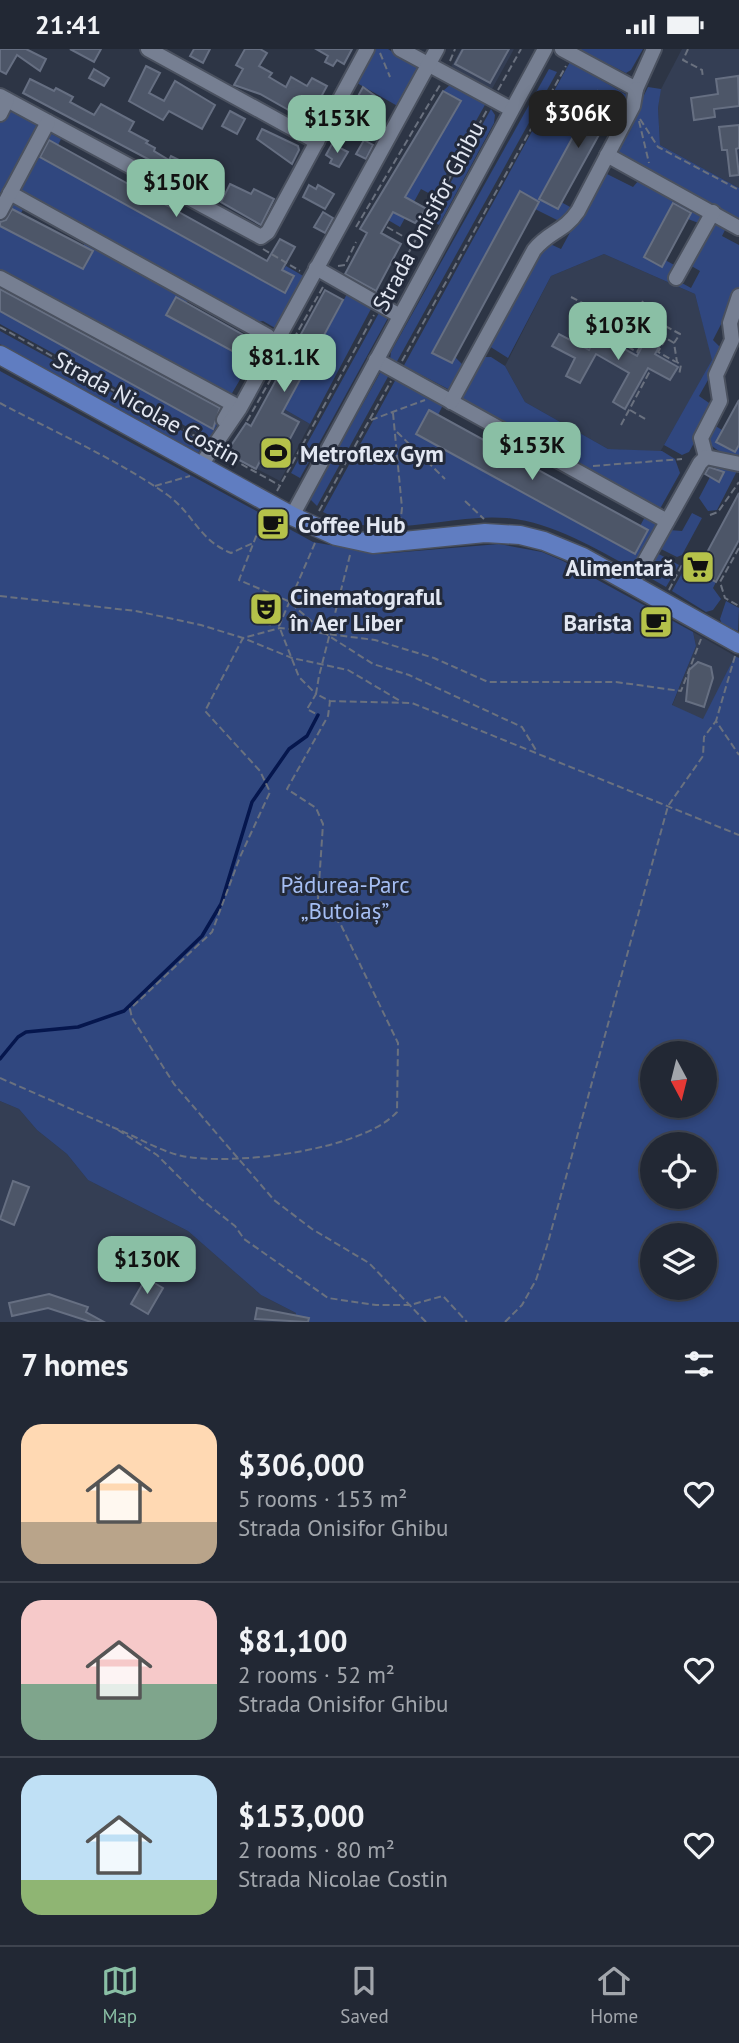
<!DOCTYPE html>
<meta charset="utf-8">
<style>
body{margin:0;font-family:"PT Sans",sans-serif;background:#2e3440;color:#f1f3f6;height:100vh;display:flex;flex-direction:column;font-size:26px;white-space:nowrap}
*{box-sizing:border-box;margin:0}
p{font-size:23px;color:#a2a6ac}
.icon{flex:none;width:38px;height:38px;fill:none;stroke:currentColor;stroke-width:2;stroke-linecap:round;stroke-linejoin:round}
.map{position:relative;height:1273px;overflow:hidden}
.side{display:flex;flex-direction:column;background:#222834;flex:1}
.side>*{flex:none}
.needle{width:46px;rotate:173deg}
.fabs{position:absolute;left:640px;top:992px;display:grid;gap:14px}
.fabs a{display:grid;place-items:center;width:77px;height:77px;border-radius:50%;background:#222834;box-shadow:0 4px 10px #0003,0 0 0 2px #3f444f;font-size:35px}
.price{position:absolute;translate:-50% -60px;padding:0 16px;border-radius:14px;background:#8abfa5;color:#111;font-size:23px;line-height:46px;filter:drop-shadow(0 2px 4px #0008)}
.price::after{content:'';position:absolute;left:50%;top:42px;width:21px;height:16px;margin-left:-10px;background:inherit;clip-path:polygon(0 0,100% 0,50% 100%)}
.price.current{background:#222;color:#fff}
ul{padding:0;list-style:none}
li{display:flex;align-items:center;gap:21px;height:175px;padding:0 21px}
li+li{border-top:2px solid #3f444f}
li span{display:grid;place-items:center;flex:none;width:196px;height:140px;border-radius:21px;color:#555}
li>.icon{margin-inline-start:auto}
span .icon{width:84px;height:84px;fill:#fffc;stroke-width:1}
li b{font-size:30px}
h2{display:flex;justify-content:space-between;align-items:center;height:84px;padding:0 21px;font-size:30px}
.status{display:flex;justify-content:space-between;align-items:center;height:49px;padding:0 35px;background:#222834;direction:ltr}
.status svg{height:19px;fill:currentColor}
.dock{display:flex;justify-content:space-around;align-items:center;height:98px;border-top:2px solid #3f444f;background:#222834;font-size:19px;color:#a2a6ac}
.dock a{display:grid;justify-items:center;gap:4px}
.dock .current{color:#8abfa5}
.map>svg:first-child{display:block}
.built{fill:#343e54}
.green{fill:#30477f;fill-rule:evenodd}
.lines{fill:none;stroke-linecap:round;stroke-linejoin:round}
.stream{stroke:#05164d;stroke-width:3.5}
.building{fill:#4d5668;stroke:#666f82;stroke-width:2}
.minor-casing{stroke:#4a515f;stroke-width:18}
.major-casing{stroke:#4a515f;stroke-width:21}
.path{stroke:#6a717f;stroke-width:2;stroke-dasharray:7 3.5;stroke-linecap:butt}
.minor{stroke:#767f92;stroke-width:14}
.major{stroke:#607dc1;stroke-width:18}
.labels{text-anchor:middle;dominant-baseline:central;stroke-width:6;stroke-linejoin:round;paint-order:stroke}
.street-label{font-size:23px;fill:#e2e7f2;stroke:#232a3a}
.poi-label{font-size:23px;font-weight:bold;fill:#e2e7f2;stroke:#232a3a;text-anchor:start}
.park-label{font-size:23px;fill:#a5bef3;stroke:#232a3a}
</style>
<div class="status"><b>21:41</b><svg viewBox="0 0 49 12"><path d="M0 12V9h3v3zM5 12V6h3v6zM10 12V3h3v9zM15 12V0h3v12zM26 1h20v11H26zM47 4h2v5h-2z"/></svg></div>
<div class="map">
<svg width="739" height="1273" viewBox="0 0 739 1273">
<rect width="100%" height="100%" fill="#2d3545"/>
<g class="built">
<polygon points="461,0 514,0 491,42 450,20"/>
<polygon points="682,0 739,0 739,139 660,96 658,59 660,42"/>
<polygon points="604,205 695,245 713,311 660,403 608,400 525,353 505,317 551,227"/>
<polygon points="284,360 310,375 280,432 226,404 246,374 269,387"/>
<polygon points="693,583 735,607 704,671 672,657 696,597"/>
<polygon points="0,1052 19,1060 37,1081 67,1105 88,1131 188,1182 261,1246 296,1264 296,1273 0,1273"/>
</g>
<g class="green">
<polygon points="373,0 388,0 418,19 419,23 401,59 357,34"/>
<polygon points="578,0 643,0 631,21 626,24"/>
<polygon points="570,13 632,49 620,67 612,62 617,53 598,43 539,149 557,160 561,153 572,159 563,174 535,160 539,152 519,143 432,303 451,314 455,308 465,318 454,338 448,340 410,320 402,320"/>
<polygon points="549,20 557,23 395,316 390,311 391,303"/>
<polygon points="451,35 486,54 434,147 421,140 400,178 388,171 460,53 443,42"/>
<polygon points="648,38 661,40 658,59 660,96 739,139 739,170 616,103"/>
<polygon points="11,60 36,73 39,78 4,145 0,143 0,71 6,62"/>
<polygon points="491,60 495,66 494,74 439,176 430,171"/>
<polygon points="48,83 61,90 58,96 47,90 38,107 284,244 294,228 283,221 286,217 305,228 275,283 275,279 263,272 251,274 19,142"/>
<polygon points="603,123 633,138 639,131 704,163 701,175 688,170 691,163 673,154 644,208 661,218 665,211 678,218 673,229 691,239 700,222 688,215 715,167 726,179 722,187 739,196 739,240 713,291 722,300 721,308 699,347 712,356 713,360 689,403 682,406 664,396 712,311 695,245 604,205 551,227 508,309 489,297 541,197 548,194 561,200"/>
<polygon points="10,153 25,157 21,164 10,159 1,177 83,220 92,202 83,197 87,190 190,247 186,254 176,248 166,266 248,311 258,294 247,288 251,280 262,293 231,346 0,225 0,171"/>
<polygon points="347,245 372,258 310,375 284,360"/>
<polygon points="0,262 213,379 224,360 210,352 213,350 227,359 209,390 0,275"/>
<polygon points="380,262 389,267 300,429 291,424"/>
<polygon points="0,282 204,394 198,404 0,295"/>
<polygon points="483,308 491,308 505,317 525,353 608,400 662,402 675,410 680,424 661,458 657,461 458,351 479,311"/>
<path d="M0,322L313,493L380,505L499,495L542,503L563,512L693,583L696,597L672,656L703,670L735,607L739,609V1273H296V1264L261,1246L188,1182L88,1131L67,1105L37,1081L19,1060L0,1052ZM653,1004H705V1057H653ZM653,1096H705V1148H653ZM653,1186H705V1239H653Z"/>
<polygon points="384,322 390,324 317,457 310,450 380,324"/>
<path d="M396,330L443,356L438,366L429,362L416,385L635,505L648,481L640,477L646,466L657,474L635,521C594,499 554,474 507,469C444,464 383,495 323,463Z"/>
<polygon points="714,376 722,381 716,393 739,396 739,411 726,407 706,393"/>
<polygon points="717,415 738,420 717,461 708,462 699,449 710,428 719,432 724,424 714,418"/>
<polygon points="692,464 702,469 682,506 677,508 657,498 669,481 682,482"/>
<polygon points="657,504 679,516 666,538 645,526"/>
<polygon points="686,517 716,533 713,539 721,550 713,561 706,563 672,542"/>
<polygon points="726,552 739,559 738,582 722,575 720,570"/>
</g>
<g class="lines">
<polyline class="stream" points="0,1010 18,988 26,983 78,978 124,962 202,887 221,855 252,753 289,700 307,687 318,666"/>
</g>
<g class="building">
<polygon points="0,0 26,0 46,10 40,22 17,6 6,25 0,22"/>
<polygon points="70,0 101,0 94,13"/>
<polygon points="194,0 210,0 203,14 190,7"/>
<polygon points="245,0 260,0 267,4 259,17 272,24 269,28 286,38 291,28 307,37 312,29 327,37 315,59 322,63 315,76 260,45 234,36 243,20 236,16"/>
<polygon points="316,0 352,0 344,15 337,11 333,17 325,13 328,7"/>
<polygon points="463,0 509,0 490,34 455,15"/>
<polygon points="146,17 160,24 149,44 164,52 175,32 215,56 202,80 169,62 163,71 129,52"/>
<polygon points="94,20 109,29 104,37 89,29"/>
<polygon points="738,27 739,57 714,60 715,68 694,71 691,49 718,45 716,30"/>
<polygon points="30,30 54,42 56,39 73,48 70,53 94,66 101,55 134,73 129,82 148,92 146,94 155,99 154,102 169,111 171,107 183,113 175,128 164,122 165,119 23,44"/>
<polygon points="363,38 382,52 373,68 367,64 355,86 341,79"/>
<polygon points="443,42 461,52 405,148 427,160 415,174 393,163 381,184 401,195 376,242 345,225 367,184 360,180"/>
<polygon points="598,42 617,53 558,160 539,150"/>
<polygon points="230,62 245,70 237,85 222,77"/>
<polygon points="739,76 739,99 736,100 739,126 730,127 727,101 722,101 719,78"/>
<polygon points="262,80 298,97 299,101 292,115 257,90"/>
<polygon points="49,91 267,212 280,190 295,198 282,221 294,227 285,244 40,108"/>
<polygon points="364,91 373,96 366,110 356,105"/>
<polygon points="332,95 348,103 339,118 330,114 332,110 326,106"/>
<polygon points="230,135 251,145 254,140 274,150 261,176 221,153"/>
<polygon points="309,136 316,140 318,136 334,145 325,160 303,148"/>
<polygon points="520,142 539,153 452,314 432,304"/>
<polygon points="673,154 691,164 662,218 644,208"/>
<polygon points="12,160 93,202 83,220 0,177 0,173 6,171"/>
<polygon points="323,163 333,169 325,184 314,178"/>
<polygon points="0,240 220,359 213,380 0,262"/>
<polygon points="325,241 343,251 282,364 299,373 276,416 265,410 264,414 260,412 256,420 226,404 246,374 251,377"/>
<polygon points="176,248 254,292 245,309 166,266"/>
<polygon points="605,255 619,263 604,289 590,281"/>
<polygon points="651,281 664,289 655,305 678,318 670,331 648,319 625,360 613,353 629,324 596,305 580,334 566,327 575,309 552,297 559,285 589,301 597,285 637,307"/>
<polygon points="739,351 739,396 735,403 716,393"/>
<polygon points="429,361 648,481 635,505 416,385"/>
<polygon points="709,418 724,423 719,433 705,425"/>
<polygon points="739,444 739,491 716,533 686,517 692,506 703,511"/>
<polygon points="263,545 280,553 270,576 252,568"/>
<polygon points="698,613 711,618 713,629 704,658 686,652 689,621"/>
<polygon points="13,1132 29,1138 14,1176 0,1170"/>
<polygon points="146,1229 163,1239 148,1265 131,1255"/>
<polygon points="49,1245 88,1258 86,1263 104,1273 91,1273 48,1259 12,1267 9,1254"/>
<polygon points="257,1259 309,1269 308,1273 255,1270"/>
</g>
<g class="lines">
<defs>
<g id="minor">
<polyline points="148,0 317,93"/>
<polyline points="400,0 511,60"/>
<polyline points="562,0 636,40 654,0"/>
<polyline points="0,47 261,188 268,183 367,0"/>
<polyline points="0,65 7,51"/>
<polyline points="607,106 739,179"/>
<polyline points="10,144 268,287 249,322"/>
<polyline points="0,163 48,73"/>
<polyline points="316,219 400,267"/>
<polyline points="0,229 233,355 224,371"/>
<polyline points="676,229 713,163"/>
<polyline points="376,311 667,472"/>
<path d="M451,353L534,201C549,182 564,183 578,162L633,57L636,40"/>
<polyline points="706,408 701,389 720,352 716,326 732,291 730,274 739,247"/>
<polyline points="201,416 240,359 437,0"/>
<polyline points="292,467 545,0"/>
<polyline points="632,535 700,414 706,408 739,415"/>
</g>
<polyline id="major" points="0,306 292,467 336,487 373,495 485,484 520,486 544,492 583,508 739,595"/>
</defs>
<use href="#minor" class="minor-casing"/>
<use href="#major" class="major-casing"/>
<g class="path">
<polyline points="688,0 683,11 702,21 703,29"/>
<polyline points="380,4 390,28"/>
<polyline points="450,12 455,0"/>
<polyline points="498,41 521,0"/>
<polyline points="640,70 658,98 739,141"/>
<polyline points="639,72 649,114"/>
<polyline points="356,178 440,36"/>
<polyline points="387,178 413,193"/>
<polyline points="263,200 300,222"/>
<polyline points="338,217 345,216 356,193"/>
<polyline points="387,243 487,61"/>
<polyline points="571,248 598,262"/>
<polyline points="643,252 633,271 620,264 608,286 637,303 661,262"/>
<polyline points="656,272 680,285 674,294 677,313 681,316 679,326"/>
<polyline points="0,278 204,392"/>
<polyline points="652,280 665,288"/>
<polyline points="674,294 666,289 658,303 676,313"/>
<polyline points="402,312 566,17"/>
<path d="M0,354C56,384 117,410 169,447C194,466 199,491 231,504L253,494"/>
<polyline points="630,361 647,371"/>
<polyline points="393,364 402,459 400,477"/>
<polyline points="371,371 425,351"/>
<polyline points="247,372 323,238"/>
<polyline points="621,376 650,322"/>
<polyline points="397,383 445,430"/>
<polyline points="223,405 279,436"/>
<polyline points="593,417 682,410"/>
<polyline points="155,437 190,427"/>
<polyline points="277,442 374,266"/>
<polyline points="465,452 484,470"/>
<polyline points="319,462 391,332"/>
<polyline points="710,466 718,463 739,433"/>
<polyline points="264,467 239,531 288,552 329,587 373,615 409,626 522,678 537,703"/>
<polyline points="315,494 279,577 299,628 316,645 307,660 318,666"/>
<polyline points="739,499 720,533 725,549 739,557"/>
<polyline points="350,506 319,627 316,645 330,652 412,654 739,786"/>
<polyline points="669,541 683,514"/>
<polyline points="0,547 136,562 201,576 243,589 292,609 348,621 402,653"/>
<polyline points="735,607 716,672 739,706"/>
<polyline points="0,1029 110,1077"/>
<path d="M112,1078C134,1086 159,1102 182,1107C231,1117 362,1102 397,1063L398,994L341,876L318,850L323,775L316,759L287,740L328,667L330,652"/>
<polyline points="118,1081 157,1106 201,1150 235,1177 244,1190 328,1249 376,1256 410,1256 443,1247 467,1273"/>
<polyline points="426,1273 369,1214 312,1180 274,1151 174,1035 132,969 130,960 212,883 240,808 270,743 260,722 205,662 243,589 280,579 375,591 434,609 488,633 616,633 681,642 701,590"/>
<polyline points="505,1273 522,1256 536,1231 547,1197 668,757 703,707 704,688 716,672"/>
</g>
<use href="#minor" class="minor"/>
<use href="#major" class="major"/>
</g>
<defs>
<symbol id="stadium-square" viewBox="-11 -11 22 22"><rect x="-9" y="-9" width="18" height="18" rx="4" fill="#b5c24a" stroke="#232a3a"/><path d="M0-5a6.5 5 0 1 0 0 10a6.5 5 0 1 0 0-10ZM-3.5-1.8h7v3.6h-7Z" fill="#111"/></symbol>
<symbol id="cafe-square" viewBox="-11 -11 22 22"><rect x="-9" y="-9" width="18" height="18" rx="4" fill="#b5c24a" stroke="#232a3a"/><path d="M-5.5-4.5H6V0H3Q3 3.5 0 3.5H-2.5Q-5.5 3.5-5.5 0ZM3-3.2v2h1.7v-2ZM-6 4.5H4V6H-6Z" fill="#111"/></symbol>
<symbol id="supermarket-square" viewBox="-11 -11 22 22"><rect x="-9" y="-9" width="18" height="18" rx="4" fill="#b5c24a" stroke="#232a3a"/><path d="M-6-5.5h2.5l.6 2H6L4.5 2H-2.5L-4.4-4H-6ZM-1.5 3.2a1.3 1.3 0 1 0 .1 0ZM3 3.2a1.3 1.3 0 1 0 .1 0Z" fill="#111"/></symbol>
<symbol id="theatre-square" viewBox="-11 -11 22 22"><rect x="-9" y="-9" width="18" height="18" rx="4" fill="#b5c24a" stroke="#232a3a"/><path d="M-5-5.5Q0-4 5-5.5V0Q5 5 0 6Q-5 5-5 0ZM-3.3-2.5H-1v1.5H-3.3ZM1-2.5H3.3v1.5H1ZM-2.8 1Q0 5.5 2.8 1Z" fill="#111"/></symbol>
</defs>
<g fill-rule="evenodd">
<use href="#stadium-square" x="257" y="385" width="38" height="38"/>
<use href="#cafe-square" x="254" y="456" width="38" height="38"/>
<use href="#supermarket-square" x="679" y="499" width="38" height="38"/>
<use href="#theatre-square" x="247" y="541" width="38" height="38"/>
<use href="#cafe-square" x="637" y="554" width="38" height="38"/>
</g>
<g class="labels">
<g class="street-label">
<text transform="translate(428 167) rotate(-62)">Strada Onisifor Ghibu</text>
<text transform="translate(147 359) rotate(29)">Strada Nicolae Costin</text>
</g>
<g class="poi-label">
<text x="300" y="404">Metroflex Gym</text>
<text x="298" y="475">Coffee Hub</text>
<text x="674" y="518" text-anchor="end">Alimentară</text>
<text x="290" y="547">Cinematograful<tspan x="290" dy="26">în Aer Liber</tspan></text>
<text x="632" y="573" text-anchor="end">Barista</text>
</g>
<g class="park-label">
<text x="345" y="835">Pădurea-Parc<tspan x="345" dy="26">„Butoiaș”</tspan></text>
</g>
</g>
</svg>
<div class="fabs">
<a><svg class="needle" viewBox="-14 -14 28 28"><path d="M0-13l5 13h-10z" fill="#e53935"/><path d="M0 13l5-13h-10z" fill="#a2a6ac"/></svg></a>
<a><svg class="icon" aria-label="locate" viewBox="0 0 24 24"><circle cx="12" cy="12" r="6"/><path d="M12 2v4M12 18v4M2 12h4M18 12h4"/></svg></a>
<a><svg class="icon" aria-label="layers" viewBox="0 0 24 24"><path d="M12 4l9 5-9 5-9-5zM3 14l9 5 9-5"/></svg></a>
</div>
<b class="price current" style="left:578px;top:101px">$306K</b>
<b class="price" style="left:337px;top:106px">$153K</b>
<b class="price" style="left:176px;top:170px">$150K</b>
<b class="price" style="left:618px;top:313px">$103K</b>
<b class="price" style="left:284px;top:345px">$81.1K</b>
<b class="price" style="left:532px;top:433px">$153K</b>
<b class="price" style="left:147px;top:1247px">$130K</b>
</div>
<section class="side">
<h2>7 homes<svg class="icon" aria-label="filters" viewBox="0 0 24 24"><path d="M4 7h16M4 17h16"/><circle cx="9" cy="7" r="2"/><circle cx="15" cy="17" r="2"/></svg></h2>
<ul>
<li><span style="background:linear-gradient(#ffd9b3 70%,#b9a48a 0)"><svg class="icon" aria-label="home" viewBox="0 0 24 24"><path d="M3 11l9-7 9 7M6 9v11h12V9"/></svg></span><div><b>$306,000</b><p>5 rooms · 153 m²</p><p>Strada Onisifor Ghibu</p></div><svg class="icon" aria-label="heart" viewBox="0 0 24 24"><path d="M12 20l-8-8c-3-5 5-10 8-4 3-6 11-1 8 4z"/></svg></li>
<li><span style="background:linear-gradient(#f6c9c9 60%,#7fa58c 0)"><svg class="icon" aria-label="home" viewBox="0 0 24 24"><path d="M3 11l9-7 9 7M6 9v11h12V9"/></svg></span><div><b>$81,100</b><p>2 rooms · 52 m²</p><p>Strada Onisifor Ghibu</p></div><svg class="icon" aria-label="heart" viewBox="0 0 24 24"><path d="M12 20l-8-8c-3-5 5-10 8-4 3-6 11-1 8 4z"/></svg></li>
<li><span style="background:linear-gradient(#bfe0f5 75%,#8fb573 0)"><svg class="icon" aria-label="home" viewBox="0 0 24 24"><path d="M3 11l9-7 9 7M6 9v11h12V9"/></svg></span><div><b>$153,000</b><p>2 rooms · 80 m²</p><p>Strada Nicolae Costin</p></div><svg class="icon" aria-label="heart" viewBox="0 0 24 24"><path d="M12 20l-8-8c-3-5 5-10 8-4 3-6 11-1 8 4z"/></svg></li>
</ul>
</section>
<nav class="dock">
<a class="current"><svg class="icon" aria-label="map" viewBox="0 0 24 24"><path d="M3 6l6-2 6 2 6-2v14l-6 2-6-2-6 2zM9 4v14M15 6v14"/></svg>Map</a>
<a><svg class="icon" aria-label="saved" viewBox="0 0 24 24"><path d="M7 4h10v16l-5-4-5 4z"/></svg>Saved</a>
<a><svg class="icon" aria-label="home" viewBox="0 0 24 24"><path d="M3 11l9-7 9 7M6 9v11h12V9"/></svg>Home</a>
</nav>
